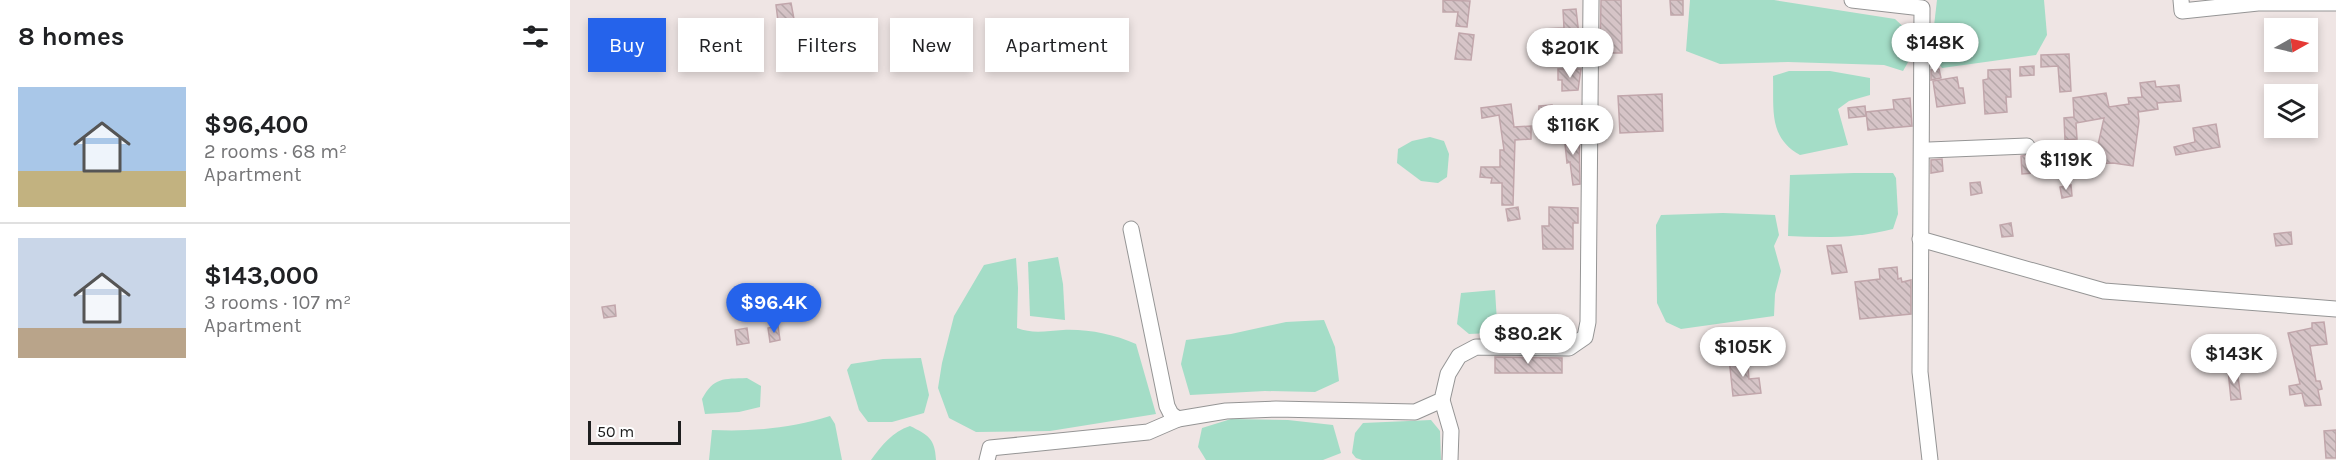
<!DOCTYPE html>
<meta charset="utf-8">
<style>
body{margin:0;font-family:Karla,sans-serif;background:#f6f6f6;color:#202124;height:100vh;display:flex;flex-direction:column;font-size:22px;white-space:nowrap}
*{box-sizing:border-box;margin:0}
p{font-size:20px;color:#757577}
.icon{flex:none;width:33px;height:33px;fill:none;stroke:currentColor;stroke-width:2;stroke-linecap:round;stroke-linejoin:round}
.map{position:relative;flex:1;overflow:hidden}
.side{display:flex;flex-direction:column;background:#fff;width:570px}
.side>*{flex:none}
.banner{position:absolute;left:18px;top:18px;width:570px;height:54px;display:flex;gap:12px}
.needle{width:39px;rotate:82deg}
.controls{position:absolute;left:1694px;top:18px;display:grid;gap:12px}
.controls a{display:grid;place-items:center;width:54px;height:54px;border-radius:0px;background:#fff;box-shadow:0 3px 9px #0003;font-size:30px}
.scale{position:absolute;left:18px;bottom:15px;width:93px;box-sizing:border-box;padding-left:6px;border:3px solid #1e1e1e;border-top:0;font-size:16px;line-height:21px;white-space:nowrap;color:#1e1e1e;-webkit-text-stroke:4px #fff;paint-order:stroke}
.price{position:absolute;translate:-50% -51px;padding:0 14px;border-radius:21px;background:#fff;color:#222;font-size:20px;line-height:39px;filter:drop-shadow(0 2px 3px #0008)}
.price::after{content:'';position:absolute;left:50%;top:36px;width:18px;height:14px;margin-left:-9px;background:inherit;clip-path:polygon(0 0,100% 0,50% 100%)}
.price.selected{background:#2563eb;color:#fff}
ul{padding:0;list-style:none}
li{display:flex;align-items:center;gap:18px;height:150px;padding:0 18px}
li+li{border-top:2px solid #e0e0e0}
li span{display:grid;place-items:center;flex:none;width:168px;height:120px;border-radius:0px;color:#555}
li>.icon{margin-inline-start:auto}
span .icon{width:72px;height:72px;fill:#fffc;stroke-width:1}
li b{font-size:26px}
h2{display:flex;justify-content:space-between;align-items:center;height:72px;padding:0 18px;font-size:26px}
.tag{padding:0 21px;border-radius:0px;background:#fff;box-shadow:0 3px 9px #0003;font-size:21px;line-height:54px}
.tag.selected{background:#2563eb;color:#fff}
main{display:flex;flex:1;min-height:0}
.map>svg:first-child{display:block}
.water{fill:#a4ddc7}
.building{fill:url(#building-back-hatch);stroke:#c1a6ab;stroke-width:1.5}
.lines{fill:none;stroke-linecap:round;stroke-linejoin:round}
.minor-casing{stroke:#959595;stroke-width:17}
.minor{stroke:#fff;stroke-width:15}
</style>
<main>
<section class="side">
<h2>8 homes<svg class="icon" aria-label="filters" viewBox="0 0 24 24"><path d="M4 7h16M4 17h16"/><circle cx="9" cy="7" r="2"/><circle cx="15" cy="17" r="2"/></svg></h2>
<ul>
<li><span style="background:linear-gradient(#a9c7e8 70%,#c2b280 0)"><svg class="icon" aria-label="home" viewBox="0 0 24 24"><path d="M3 11l9-7 9 7M6 9v11h12V9"/></svg></span><div><b>$96,400</b><p>2 rooms · 68 m²</p><p>Apartment</p></div></li>
<li><span style="background:linear-gradient(#c9d6e8 75%,#b9a48a 0)"><svg class="icon" aria-label="home" viewBox="0 0 24 24"><path d="M3 11l9-7 9 7M6 9v11h12V9"/></svg></span><div><b>$143,000</b><p>3 rooms · 107 m²</p><p>Apartment</p></div></li>
</ul>
</section>
<div class="map">
<svg width="1766" height="460" viewBox="0 0 1766 460">
<defs>
<pattern id="building-back-hatch" width="6" height="6" patternUnits="userSpaceOnUse" patternTransform="scale(1.5)"><rect width="6" height="6" fill="#d6c4c7"/><path d="M-1 5l2 2M0 0l6 6M5-1l2 2" fill="none" stroke="#b7a8aa"/></pattern>
</defs>
<rect width="100%" height="100%" fill="#efe5e4"/>
<g class="water">
<polygon points="1120,0 1204,0 1325,19 1339,32 1341,57 1333,71 1314,65 1218,62 1150,64 1116,51"/>
<polygon points="1367,0 1474,0 1477,35 1466,55 1372,68 1361,52"/>
<path d="M1219,71H1260L1300,78V95L1279,101L1268,109L1278,145L1230,155C1198,137 1204,109 1203,76Z"/>
<polygon points="860,137 874,141 879,154 877,177 868,183 851,181 827,163 828,149 842,141"/>
<path d="M1284,173H1323L1326,178L1328,214L1323,229C1289,238 1253,238 1218,236L1220,175Z"/>
<polygon points="1153,213 1205,215 1209,235 1204,246 1211,271 1205,294 1204,316 1111,329 1096,322 1087,303 1086,225 1091,215"/>
<polygon points="488,257 493,284 495,320 460,316 458,262"/>
<path d="M446,258L448,288L447,328C462,334 477,331 493,330C518,329 543,334 566,344L586,414L480,431L406,432L379,418L368,388L372,363L384,316L414,265Z"/>
<polygon points="925,290 927,322 921,333 899,334 887,324 891,293"/>
<polygon points="754,320 765,347 769,381 745,392 695,391 620,395 611,364 616,340 661,334 716,322"/>
<polygon points="351,358 359,395 354,413 322,422 298,422 289,410 277,370 281,364 313,359"/>
<path d="M177,378L191,386L190,407L169,412L135,414L132,399C144,377 153,379 177,378Z"/>
<path d="M260,416L265,424L272,460H139L142,430C182,432 222,428 260,416Z"/>
<polygon points="661,419 718,420 763,425 771,453 753,460 636,460 628,447 632,428"/>
<polygon points="861,420 870,431 871,460 792,460 786,458 782,453 785,433 793,423"/>
<path d="M340,426C358,435 365,438 366,460H301C312,445 322,432 340,426Z"/>
</g>
<g class="building">
<polygon points="873,0 900,1 897,27 886,26 888,12 873,12"/>
<polygon points="1031,0 1051,0 1052,53 1030,53"/>
<polygon points="1100,0 1113,0 1113,15 1101,15"/>
<polygon points="221,3 224,19 208,21 206,5"/>
<polygon points="1006,9 1010,44 989,48 989,58 974,58 973,29 994,28 993,10"/>
<polygon points="244,22 246,35 218,40 216,27"/>
<polygon points="889,33 904,35 901,60 885,59"/>
<polygon points="256,53 258,65 243,68 241,56"/>
<polygon points="1499,54 1501,91 1490,92 1488,66 1471,67 1471,55"/>
<polygon points="1464,66 1464,75 1450,76 1450,67"/>
<polygon points="988,69 1011,69 1008,90 992,91 992,80 988,80"/>
<polygon points="1369,69 1371,78 1361,80 1361,70"/>
<polygon points="1440,69 1441,97 1436,97 1437,112 1415,114 1413,80 1418,79 1418,70"/>
<polygon points="1387,77 1389,88 1393,88 1395,103 1367,107 1363,81"/>
<polygon points="1585,81 1586,87 1609,85 1611,101 1587,103 1588,109 1568,112 1569,121 1563,166 1543,163 1523,164 1523,154 1526,154 1534,118 1506,123 1507,139 1495,140 1494,118 1504,117 1503,98 1536,93 1539,107 1559,104 1558,98 1572,97 1570,83"/>
<polygon points="1092,94 1093,131 1050,133 1048,96"/>
<polygon points="1340,98 1342,126 1298,130 1296,112 1324,109 1323,100"/>
<polygon points="941,104 944,127 961,126 961,139 945,140 943,205 932,205 932,183 921,183 922,178 910,177 911,167 930,167 930,150 934,150 929,115 912,118 911,108"/>
<polygon points="982,105 984,126 968,128 969,106"/>
<polygon points="1295,106 1296,116 1279,118 1278,108"/>
<polygon points="1646,124 1650,147 1606,155 1604,147 1625,142 1623,128"/>
<polygon points="1009,133 1010,184 1003,185 1000,162 997,163 994,134"/>
<polygon points="1463,153 1465,173 1452,174 1451,156"/>
<polygon points="1372,159 1373,171 1361,173 1361,160"/>
<polygon points="1410,182 1412,193 1401,195 1400,183"/>
<polygon points="1501,185 1502,196 1492,198 1490,187"/>
<polygon points="948,207 950,219 938,221 936,209"/>
<polygon points="979,207 1008,208 1008,223 1003,223 1003,249 973,249 972,226 979,226"/>
<polygon points="1441,223 1443,236 1432,237 1430,225"/>
<polygon points="1721,232 1722,244 1706,246 1704,234"/>
<polygon points="1271,245 1277,272 1262,274 1257,246"/>
<polygon points="1327,267 1328,279 1331,278 1332,282 1341,280 1341,314 1290,319 1285,282 1310,279 1309,269"/>
<polygon points="45,305 46,316 34,318 32,307"/>
<polygon points="1754,322 1757,344 1740,346 1746,381 1750,381 1752,389 1748,390 1751,405 1735,406 1732,393 1720,395 1719,386 1730,384 1718,333 1742,328 1742,323"/>
<polygon points="208,326 210,340 200,342 198,328"/>
<polygon points="177,328 179,343 167,345 165,330"/>
<polygon points="1177,356 1179,379 1189,378 1191,393 1163,396 1159,358"/>
<polygon points="925,357 992,358 992,373 925,373"/>
<polygon points="1667,369 1671,399 1661,400 1658,370"/>
<polygon points="1766,430 1766,458 1756,458 1754,431"/>
</g>
<g class="lines">
<defs>
<g id="minor">
<polyline points="1282,0 1352,8 1350,372 1360,460"/>
<polyline points="1611,0 1612,11 1688,3 1766,3"/>
<polyline points="1359,150 1457,146"/>
<polyline points="561,229 597,406 601,414 608,419 656,411 706,409 845,412 872,400 878,374 889,356 906,347 999,348 1015,337 1018,322 1021,0"/>
<polyline points="1350,239 1534,291 1766,309"/>
<polyline points="872,400 881,431 880,460"/>
<polyline points="417,460 420,448 578,432 608,419"/>
</g>
</defs>
<use href="#minor" class="minor-casing"/>
<use href="#minor" class="minor"/>
</g>
</svg>
<div class="controls">
<a><svg class="needle" viewBox="-14 -14 28 28"><path d="M0-13l5 13h-10z" fill="#e53935"/><path d="M0 13l5-13h-10z" fill="#757577"/></svg></a>
<a><svg class="icon" aria-label="layers" viewBox="0 0 24 24"><path d="M12 4l9 5-9 5-9-5zM3 14l9 5 9-5"/></svg></a>
</div>
<div class="scale">50 m</div>
<b class="price" style="left:1365px;top:74px">$148K</b>
<b class="price" style="left:1000px;top:79px">$201K</b>
<b class="price" style="left:1003px;top:156px">$116K</b>
<b class="price" style="left:1496px;top:191px">$119K</b>
<b class="price selected" style="left:204px;top:334px">$96.4K</b>
<b class="price" style="left:958px;top:365px">$80.2K</b>
<b class="price" style="left:1173px;top:378px">$105K</b>
<b class="price" style="left:1664px;top:385px">$143K</b>
<div class="banner">
<a class="tag selected">Buy</a>
<a class="tag">Rent</a>
<a class="tag">Filters</a>
<a class="tag">New</a>
<a class="tag">Apartment</a>
</div>
</div>
</main>
